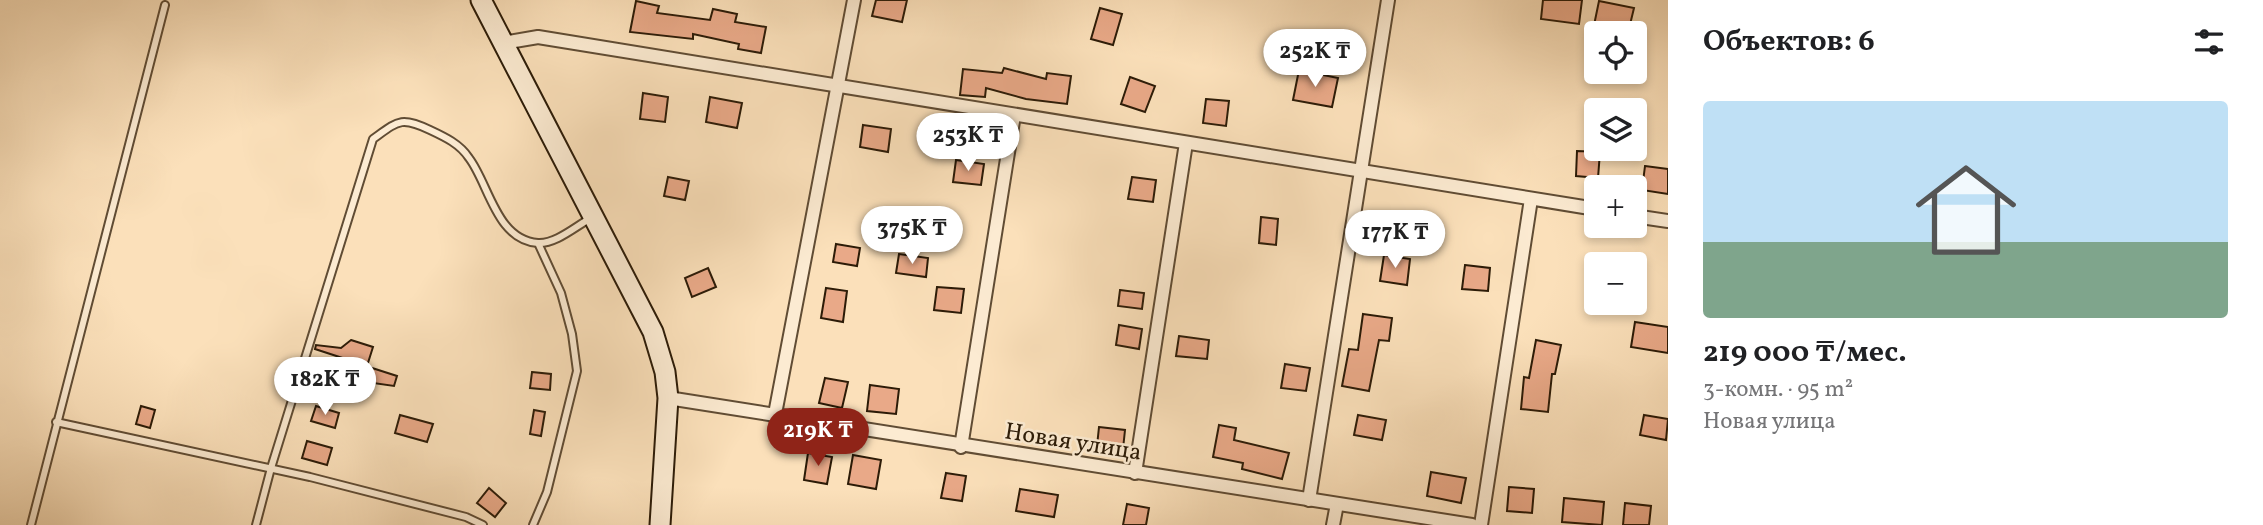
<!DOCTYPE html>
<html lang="ru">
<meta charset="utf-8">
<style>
body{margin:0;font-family:Vollkorn,serif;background:#f6f6f6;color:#202124;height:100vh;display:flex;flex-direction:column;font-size:26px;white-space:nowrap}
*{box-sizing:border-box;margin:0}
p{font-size:23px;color:#757577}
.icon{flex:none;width:38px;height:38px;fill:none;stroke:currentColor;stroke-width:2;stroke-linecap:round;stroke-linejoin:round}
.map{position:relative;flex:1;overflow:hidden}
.sheet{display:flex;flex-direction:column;background:#fff;width:595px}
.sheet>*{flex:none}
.tools{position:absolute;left:1584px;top:21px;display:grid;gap:14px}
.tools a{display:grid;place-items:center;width:63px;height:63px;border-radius:7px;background:#fff;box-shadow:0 4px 10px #0003;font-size:35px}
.price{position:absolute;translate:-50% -60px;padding:0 16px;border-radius:24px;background:#fff;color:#222;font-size:23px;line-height:46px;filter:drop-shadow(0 2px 4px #0008)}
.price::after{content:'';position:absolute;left:50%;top:42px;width:21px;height:16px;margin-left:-10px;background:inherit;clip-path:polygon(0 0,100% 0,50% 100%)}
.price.on{background:#8f2418;color:#fff}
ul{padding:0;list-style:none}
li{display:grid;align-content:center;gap:14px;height:371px;padding:0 35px}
li span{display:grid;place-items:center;height:217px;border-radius:7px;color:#555}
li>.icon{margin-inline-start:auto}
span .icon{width:126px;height:126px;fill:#fffc;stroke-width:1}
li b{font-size:30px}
h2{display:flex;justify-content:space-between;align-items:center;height:84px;padding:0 35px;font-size:30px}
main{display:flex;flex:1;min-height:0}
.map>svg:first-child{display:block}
.building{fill:#e9a988;stroke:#2c1b07;stroke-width:2}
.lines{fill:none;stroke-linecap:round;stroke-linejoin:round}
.service-casing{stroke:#604c34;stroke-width:10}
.minor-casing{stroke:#604c34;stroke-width:16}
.secondary-casing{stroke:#2c1b07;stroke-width:23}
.service{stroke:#fcebd2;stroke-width:6}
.minor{stroke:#fcebd2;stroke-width:12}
.secondary{stroke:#fcebd2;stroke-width:19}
.labels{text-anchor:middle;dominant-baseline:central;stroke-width:5;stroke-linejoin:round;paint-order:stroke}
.street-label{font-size:24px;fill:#2c1b07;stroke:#fcebd2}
</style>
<main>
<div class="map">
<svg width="1668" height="525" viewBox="0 0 1668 525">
<rect width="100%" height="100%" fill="#fbe0ba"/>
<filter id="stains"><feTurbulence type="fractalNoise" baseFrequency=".00286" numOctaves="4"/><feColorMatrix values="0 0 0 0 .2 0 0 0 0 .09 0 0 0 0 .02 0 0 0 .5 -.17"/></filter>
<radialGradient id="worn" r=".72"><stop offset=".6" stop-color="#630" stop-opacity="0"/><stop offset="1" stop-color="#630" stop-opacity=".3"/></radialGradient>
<g class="building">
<polygon points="876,0 907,0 902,22 872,16"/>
<polygon points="1543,0 1582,0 1579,24 1541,19"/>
<polygon points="636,1 659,6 657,13 710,20 713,9 737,14 735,22 766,27 761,53 738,49 739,44 693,34 693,39 630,32"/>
<polygon points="1599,1 1634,8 1628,33 1593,30"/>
<polygon points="1100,8 1122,14 1113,45 1091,39"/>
<polygon points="1004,68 1046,79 1047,73 1071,76 1067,104 1026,99 986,88 985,97 960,95 963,69 1002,73"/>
<polygon points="1299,70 1338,78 1332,107 1293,100"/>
<polygon points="1130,77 1155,86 1145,112 1121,104"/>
<polygon points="643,93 668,97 665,122 640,119"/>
<polygon points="710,97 742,103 737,128 706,122"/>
<polygon points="1206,99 1229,101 1226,126 1203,123"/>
<polygon points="863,125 891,129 888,152 860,147"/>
<polygon points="1577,151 1600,152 1598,178 1576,176"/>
<polygon points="956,160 984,164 981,185 953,182"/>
<polygon points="1645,166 1668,169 1668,194 1642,190"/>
<polygon points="668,177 689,181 685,200 664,196"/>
<polygon points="1132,177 1156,180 1153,202 1128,199"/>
<polygon points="1261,217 1278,219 1276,245 1259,243"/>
<polygon points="836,244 860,248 857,266 833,262"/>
<polygon points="899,254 928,258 926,277 896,273"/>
<polygon points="1384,255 1410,259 1407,285 1380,281"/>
<polygon points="1465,265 1490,268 1488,291 1462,289"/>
<polygon points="708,268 716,287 692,297 685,278"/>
<polygon points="937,287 964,289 961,313 934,310"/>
<polygon points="826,288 847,291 843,322 821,318"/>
<polygon points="1120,290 1144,293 1142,309 1118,306"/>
<polygon points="1363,314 1392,318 1389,341 1379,340 1369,391 1342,386 1349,349 1358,350"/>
<polygon points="1635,322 1668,327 1668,353 1631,347"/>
<polygon points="1119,325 1142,329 1139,349 1116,345"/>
<polygon points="1179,336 1209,340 1207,359 1176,356"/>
<polygon points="351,340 373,347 367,366 315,349 316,345 341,348"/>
<polygon points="1536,340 1561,345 1555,374 1552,374 1548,412 1521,409 1524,377 1529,378"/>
<polygon points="1285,364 1310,368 1306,391 1281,388"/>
<polygon points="369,367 397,376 394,386 366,382"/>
<polygon points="532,372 551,374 550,390 530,388"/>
<polygon points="825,378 848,382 842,408 819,403"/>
<polygon points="870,385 899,389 896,414 867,411"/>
<polygon points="141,406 155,410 150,428 136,424"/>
<polygon points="316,406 339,413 335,428 311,421"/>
<polygon points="534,410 545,412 541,436 530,434"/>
<polygon points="400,415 433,424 427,442 395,433"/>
<polygon points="1358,415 1386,420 1382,440 1354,435"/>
<polygon points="1644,415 1668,419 1666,440 1640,435"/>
<polygon points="1219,425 1236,428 1234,440 1289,453 1282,479 1242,469 1243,463 1213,457"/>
<polygon points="1099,427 1125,430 1123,449 1097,446"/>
<polygon points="307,441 332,448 327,465 302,458"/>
<polygon points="808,453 832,457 827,484 804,480"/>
<polygon points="853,455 881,460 876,489 848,484"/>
<polygon points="1431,472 1466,478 1461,503 1427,496"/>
<polygon points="946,473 966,476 962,501 941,498"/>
<polygon points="1509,487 1534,489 1532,513 1507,511"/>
<polygon points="489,488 506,503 495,517 477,503"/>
<polygon points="1020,489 1058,495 1054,517 1016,511"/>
<polygon points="1564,498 1604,502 1602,525 1562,522"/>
<polygon points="1625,503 1651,506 1649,525 1623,525"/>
<polygon points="1127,504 1149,508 1146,525 1123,525"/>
</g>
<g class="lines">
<defs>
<g id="service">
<polyline points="56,422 310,477 466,517 483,525"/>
<polyline points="31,525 165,5"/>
<path d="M256,525L271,468L373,139C398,121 401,116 430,130C445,137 460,144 469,158C489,184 496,240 538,243C556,244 576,226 591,218"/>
<polyline points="533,525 547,492 577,371 572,334 561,293 538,243"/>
</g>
<g id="minor">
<polyline points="503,43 538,37 1596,209"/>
<polyline points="1634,216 1668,221"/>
<polyline points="668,398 1472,525"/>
<polyline points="775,414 854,0"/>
<polyline points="961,447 1014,115"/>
<polyline points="1135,473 1186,143"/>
<polyline points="1309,500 1388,0"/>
<polyline points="1333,525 1337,504"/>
<polyline points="1481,525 1531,199"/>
</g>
<polyline id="secondary" points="481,0 653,332 665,372 668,398 660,525"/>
</defs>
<use href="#service" class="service-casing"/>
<use href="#minor" class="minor-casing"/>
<use href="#secondary" class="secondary-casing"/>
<use href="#service" class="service"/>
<use href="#minor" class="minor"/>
<use href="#secondary" class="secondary"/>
</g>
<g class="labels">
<g class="street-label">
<text transform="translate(1073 443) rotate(9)">Новая улица</text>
</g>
</g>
<rect width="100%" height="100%" filter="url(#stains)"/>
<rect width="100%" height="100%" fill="url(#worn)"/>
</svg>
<div class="tools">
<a><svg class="icon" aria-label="locate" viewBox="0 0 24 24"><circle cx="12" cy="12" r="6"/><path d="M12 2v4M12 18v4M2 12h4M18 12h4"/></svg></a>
<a><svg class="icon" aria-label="layers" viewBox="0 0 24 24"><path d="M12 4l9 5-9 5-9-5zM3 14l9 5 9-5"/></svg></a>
<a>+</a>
<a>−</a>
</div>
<b class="price" style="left:1315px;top:89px">252K ₸</b>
<b class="price" style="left:968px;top:173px">253K ₸</b>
<b class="price" style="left:912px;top:266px">375K ₸</b>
<b class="price" style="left:1395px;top:270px">177K ₸</b>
<b class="price" style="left:325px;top:417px">182K ₸</b>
<b class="price on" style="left:818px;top:468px">219K ₸</b>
</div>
<section class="sheet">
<h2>Объектов: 6<svg class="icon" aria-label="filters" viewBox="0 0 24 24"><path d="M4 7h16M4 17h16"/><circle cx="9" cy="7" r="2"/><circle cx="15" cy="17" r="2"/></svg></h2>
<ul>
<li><span style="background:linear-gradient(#bfe0f5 65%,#7fa58c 0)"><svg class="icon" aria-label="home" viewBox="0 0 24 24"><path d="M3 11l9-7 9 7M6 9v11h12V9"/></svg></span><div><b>219 000 ₸/мес.</b><p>3-комн. · 95 m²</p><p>Новая улица</p></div></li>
</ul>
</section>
</main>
